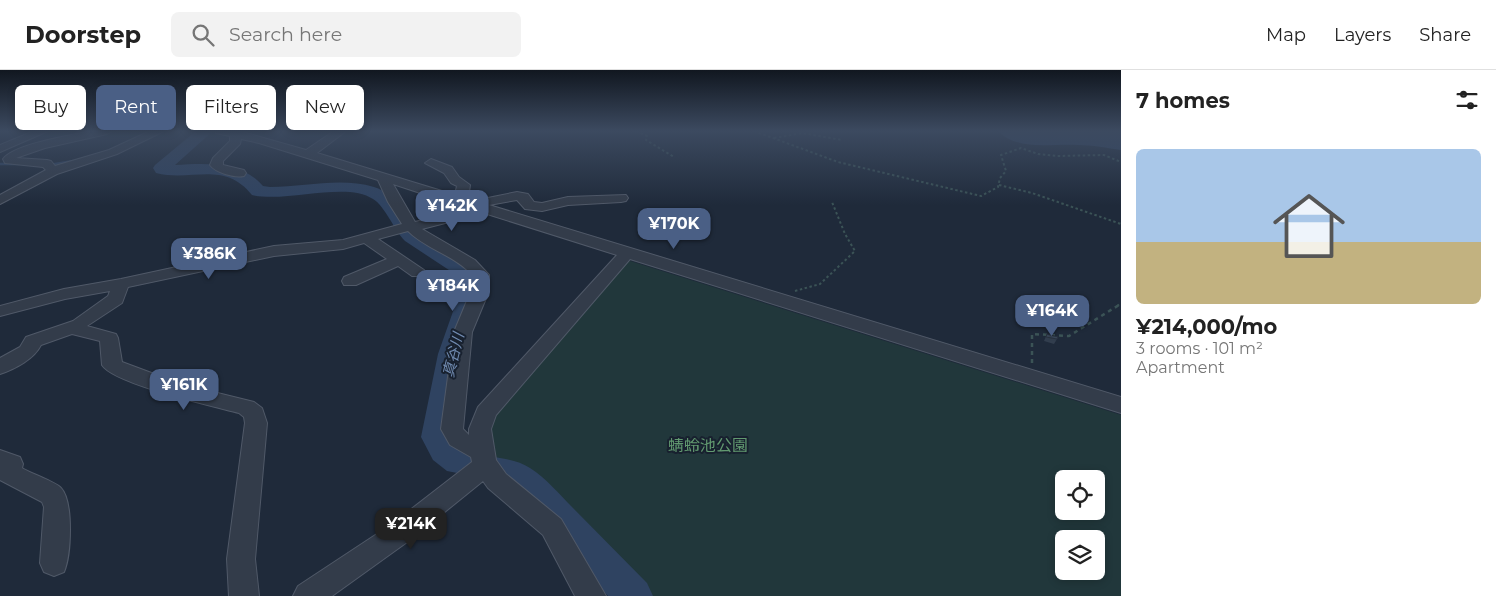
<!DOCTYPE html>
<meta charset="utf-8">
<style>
body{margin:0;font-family:Montserrat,"Noto Sans JP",sans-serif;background:#f2f2f2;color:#222;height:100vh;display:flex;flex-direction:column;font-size:19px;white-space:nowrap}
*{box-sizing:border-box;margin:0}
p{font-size:16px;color:#767676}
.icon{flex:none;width:28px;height:28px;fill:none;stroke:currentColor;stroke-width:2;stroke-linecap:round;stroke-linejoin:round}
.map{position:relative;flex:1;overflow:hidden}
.panel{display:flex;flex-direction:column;background:#fff;width:375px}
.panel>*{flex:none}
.hud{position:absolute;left:15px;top:15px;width:475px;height:45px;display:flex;gap:10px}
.controls{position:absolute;left:1055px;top:400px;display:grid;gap:10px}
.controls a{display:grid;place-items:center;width:50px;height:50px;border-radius:8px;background:#fff;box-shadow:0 2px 8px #0003;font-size:25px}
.price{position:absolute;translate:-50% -42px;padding:0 11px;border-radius:10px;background:#4a5f85;color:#fff;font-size:16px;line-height:32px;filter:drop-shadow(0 1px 2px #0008)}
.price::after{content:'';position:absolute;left:50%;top:30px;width:15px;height:11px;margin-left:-8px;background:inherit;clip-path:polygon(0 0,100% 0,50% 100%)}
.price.selected{background:#222;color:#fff}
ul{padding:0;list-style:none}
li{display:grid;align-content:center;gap:10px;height:265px;padding:0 15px}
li+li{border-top:1px solid #e0e0e0}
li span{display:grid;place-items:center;height:155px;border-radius:8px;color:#555}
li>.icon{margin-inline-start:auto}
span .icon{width:90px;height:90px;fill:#fffc;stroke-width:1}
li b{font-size:21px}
h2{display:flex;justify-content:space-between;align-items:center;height:60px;padding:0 15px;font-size:21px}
.chip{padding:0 18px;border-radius:8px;background:#fff;box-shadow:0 2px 8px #0003;font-size:18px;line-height:45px}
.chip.selected{background:#4a5f85;color:#fff}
header{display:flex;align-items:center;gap:30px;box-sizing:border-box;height:70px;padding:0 25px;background:#fff;border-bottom:1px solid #e0e0e0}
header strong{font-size:24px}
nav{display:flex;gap:28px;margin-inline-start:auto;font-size:18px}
.search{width:350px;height:45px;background:#f2f2f2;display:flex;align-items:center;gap:12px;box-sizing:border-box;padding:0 18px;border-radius:8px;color:#767676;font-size:19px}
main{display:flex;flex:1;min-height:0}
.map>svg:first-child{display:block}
.green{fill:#21373b;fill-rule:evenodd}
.water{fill:#2f4361}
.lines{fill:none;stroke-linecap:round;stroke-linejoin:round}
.stream{stroke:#2f4361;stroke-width:2.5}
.river{fill:#2f4361;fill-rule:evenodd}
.minor-casing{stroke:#505968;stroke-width:2}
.path-far1{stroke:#3b5356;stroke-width:2;stroke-dasharray:2.5 2.5;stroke-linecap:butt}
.path{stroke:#3b5356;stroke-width:2.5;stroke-dasharray:4 4;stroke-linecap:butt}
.minor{fill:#333c4a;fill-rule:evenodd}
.wall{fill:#323e4e}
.building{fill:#3a485b;stroke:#293240}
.labels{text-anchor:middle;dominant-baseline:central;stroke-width:4;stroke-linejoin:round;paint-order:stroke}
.water-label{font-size:15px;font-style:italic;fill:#728cb2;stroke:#18212f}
.near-park-label{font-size:16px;fill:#629a70;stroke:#18212f}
</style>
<header>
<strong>Doorstep</strong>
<div class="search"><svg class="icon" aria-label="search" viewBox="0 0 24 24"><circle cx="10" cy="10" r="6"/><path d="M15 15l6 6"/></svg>Search here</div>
<nav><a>Map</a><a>Layers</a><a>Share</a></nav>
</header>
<main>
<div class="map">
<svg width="1121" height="526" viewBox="0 0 1121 526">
<rect width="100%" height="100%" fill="#1f2a3a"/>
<path class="green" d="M630,191L1121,345V526H643L537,413L524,402L497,392C490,376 489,360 495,345L622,192ZM1064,409H1096V441H1064ZM1064,469H1096V501H1064Z"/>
<path class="water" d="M998,61H1121V80C1107,78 1092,75 1078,75C1052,73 1019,82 998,61Z"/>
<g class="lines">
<g class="stream">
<polyline points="0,94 19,94"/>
<polyline points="49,95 73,91"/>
</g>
<path class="river" d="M196,61H213L175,95C206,93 242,91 263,116L270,117C305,117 340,107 374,117C398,124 403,150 421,165C442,180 481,187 484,216L464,284L451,367C465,390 507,383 530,398C546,408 559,424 572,437C597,462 622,488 647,513L653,526H608L525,433L507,416L498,411L447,401L433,390L421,367L438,284L462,216L461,208L405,171C394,160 385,136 373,129C346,111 287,133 252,125C224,90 192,112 156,103L153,98L155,95Z"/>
<defs>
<g id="minor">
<polygon points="34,61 48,61 0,82 0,75"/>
<path d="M92,61H112L107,64L45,78L16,88L47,90L51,91L55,96L109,80L150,61H164L117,84L57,104L0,134V125L46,100L43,97L5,93L3,89C14,74 72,65 92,61Z"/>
<path d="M215,61H239L306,80L334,61H346L317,83L455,125L457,116L451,113L444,103L425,93L431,89L452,97L459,107L470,115L468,129L473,131L517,122L528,124L534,132L542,133L568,127L626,125L628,128L626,131L621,132L568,135L542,141L525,139L517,130L489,135L1121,327V343L630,189L496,345L491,359L496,390L506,404L561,449L606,526H575L543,465L488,418L483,411L410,470L332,526H293L298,516L392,454L472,392L471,387L450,375L441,359L454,262L471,221L473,206C455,185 427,180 408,161L378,169L424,200L426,203L424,206H412L398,196L356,215H344L342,211L344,207L387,189L364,173L343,179L274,186L128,217L122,233L87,256L116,264L118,268L122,292L181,314L254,332L262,338L267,353L255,489L259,526H229L227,489L245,353L244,347L239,343C213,336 114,314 102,295L100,271L72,264L41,275C34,289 15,299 0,304V288L20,277L26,267L73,251L108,226L110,221L65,229L0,246V236L64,219L121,209L274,176L343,170L402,154L388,132L378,110L259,73L241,69L240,74L223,91V95L244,100L246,103L244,106C235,108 216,103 210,95L213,88L230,71V66L216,63ZM393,114L469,139L415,152ZM484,143L617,185L478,337L469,359V365L463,359L472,262L489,221V205L475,190L422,159Z"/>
<path d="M0,380L20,387L23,394L22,398C30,403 56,412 61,418C74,432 71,486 64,502L54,506L44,502L40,493L44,437L42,432L0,410Z"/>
</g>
</defs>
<use href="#minor" class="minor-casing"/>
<g class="path-far1">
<polyline points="636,61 647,66 646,70 674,87"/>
<polyline points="754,61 838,92 981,126 998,117 1000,108 1006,101 1001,85 1021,78 1038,84 1057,86 1104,85 1121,92"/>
<polyline points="774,68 802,63 842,70"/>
<polyline points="999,115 1032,123 1121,154"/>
<polyline points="795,221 820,214 855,181 845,164 832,132"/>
<polyline points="1117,236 1121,233"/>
</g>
<polyline class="path" points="1032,293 1032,264 1069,266 1119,235"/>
<use href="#minor" class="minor"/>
</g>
<polygon class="wall" points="1047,264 1057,269 1054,274 1044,271"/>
<polygon class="building" points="1047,264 1058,267 1057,269 1046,267"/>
<linearGradient id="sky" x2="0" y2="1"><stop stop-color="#111720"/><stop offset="0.45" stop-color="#3c4a60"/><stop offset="1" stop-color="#3c4a60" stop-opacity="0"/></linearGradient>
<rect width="1121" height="135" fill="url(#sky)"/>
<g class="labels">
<g class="water-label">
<text transform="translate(453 285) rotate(-76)">真谷川</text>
</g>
<g class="near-park-label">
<text x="708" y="375">蜻蛉池公園</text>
</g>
</g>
</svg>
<div class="controls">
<a><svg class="icon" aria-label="locate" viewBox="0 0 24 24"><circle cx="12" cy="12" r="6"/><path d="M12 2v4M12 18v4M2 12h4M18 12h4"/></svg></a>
<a><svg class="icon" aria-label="layers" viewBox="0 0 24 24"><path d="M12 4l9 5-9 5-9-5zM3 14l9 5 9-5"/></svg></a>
</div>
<b class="price" style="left:452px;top:162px">¥142K</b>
<b class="price" style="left:674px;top:180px">¥170K</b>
<b class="price" style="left:209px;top:210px">¥386K</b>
<b class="price" style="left:453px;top:242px">¥184K</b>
<b class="price" style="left:1052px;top:267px">¥164K</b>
<b class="price" style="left:184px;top:341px">¥161K</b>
<b class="price selected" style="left:411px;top:480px">¥214K</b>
<div class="hud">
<a class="chip">Buy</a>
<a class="chip selected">Rent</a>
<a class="chip">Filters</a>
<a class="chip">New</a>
</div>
</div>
<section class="panel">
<h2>7 homes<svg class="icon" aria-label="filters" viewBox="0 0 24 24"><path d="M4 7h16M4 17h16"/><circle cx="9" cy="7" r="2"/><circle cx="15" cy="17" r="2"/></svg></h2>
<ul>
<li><span style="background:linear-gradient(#a9c7e8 60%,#c2b280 0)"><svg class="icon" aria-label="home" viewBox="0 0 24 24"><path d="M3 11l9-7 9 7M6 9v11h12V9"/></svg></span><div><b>¥214,000/mo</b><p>3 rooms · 101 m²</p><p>Apartment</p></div></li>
</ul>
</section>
</main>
